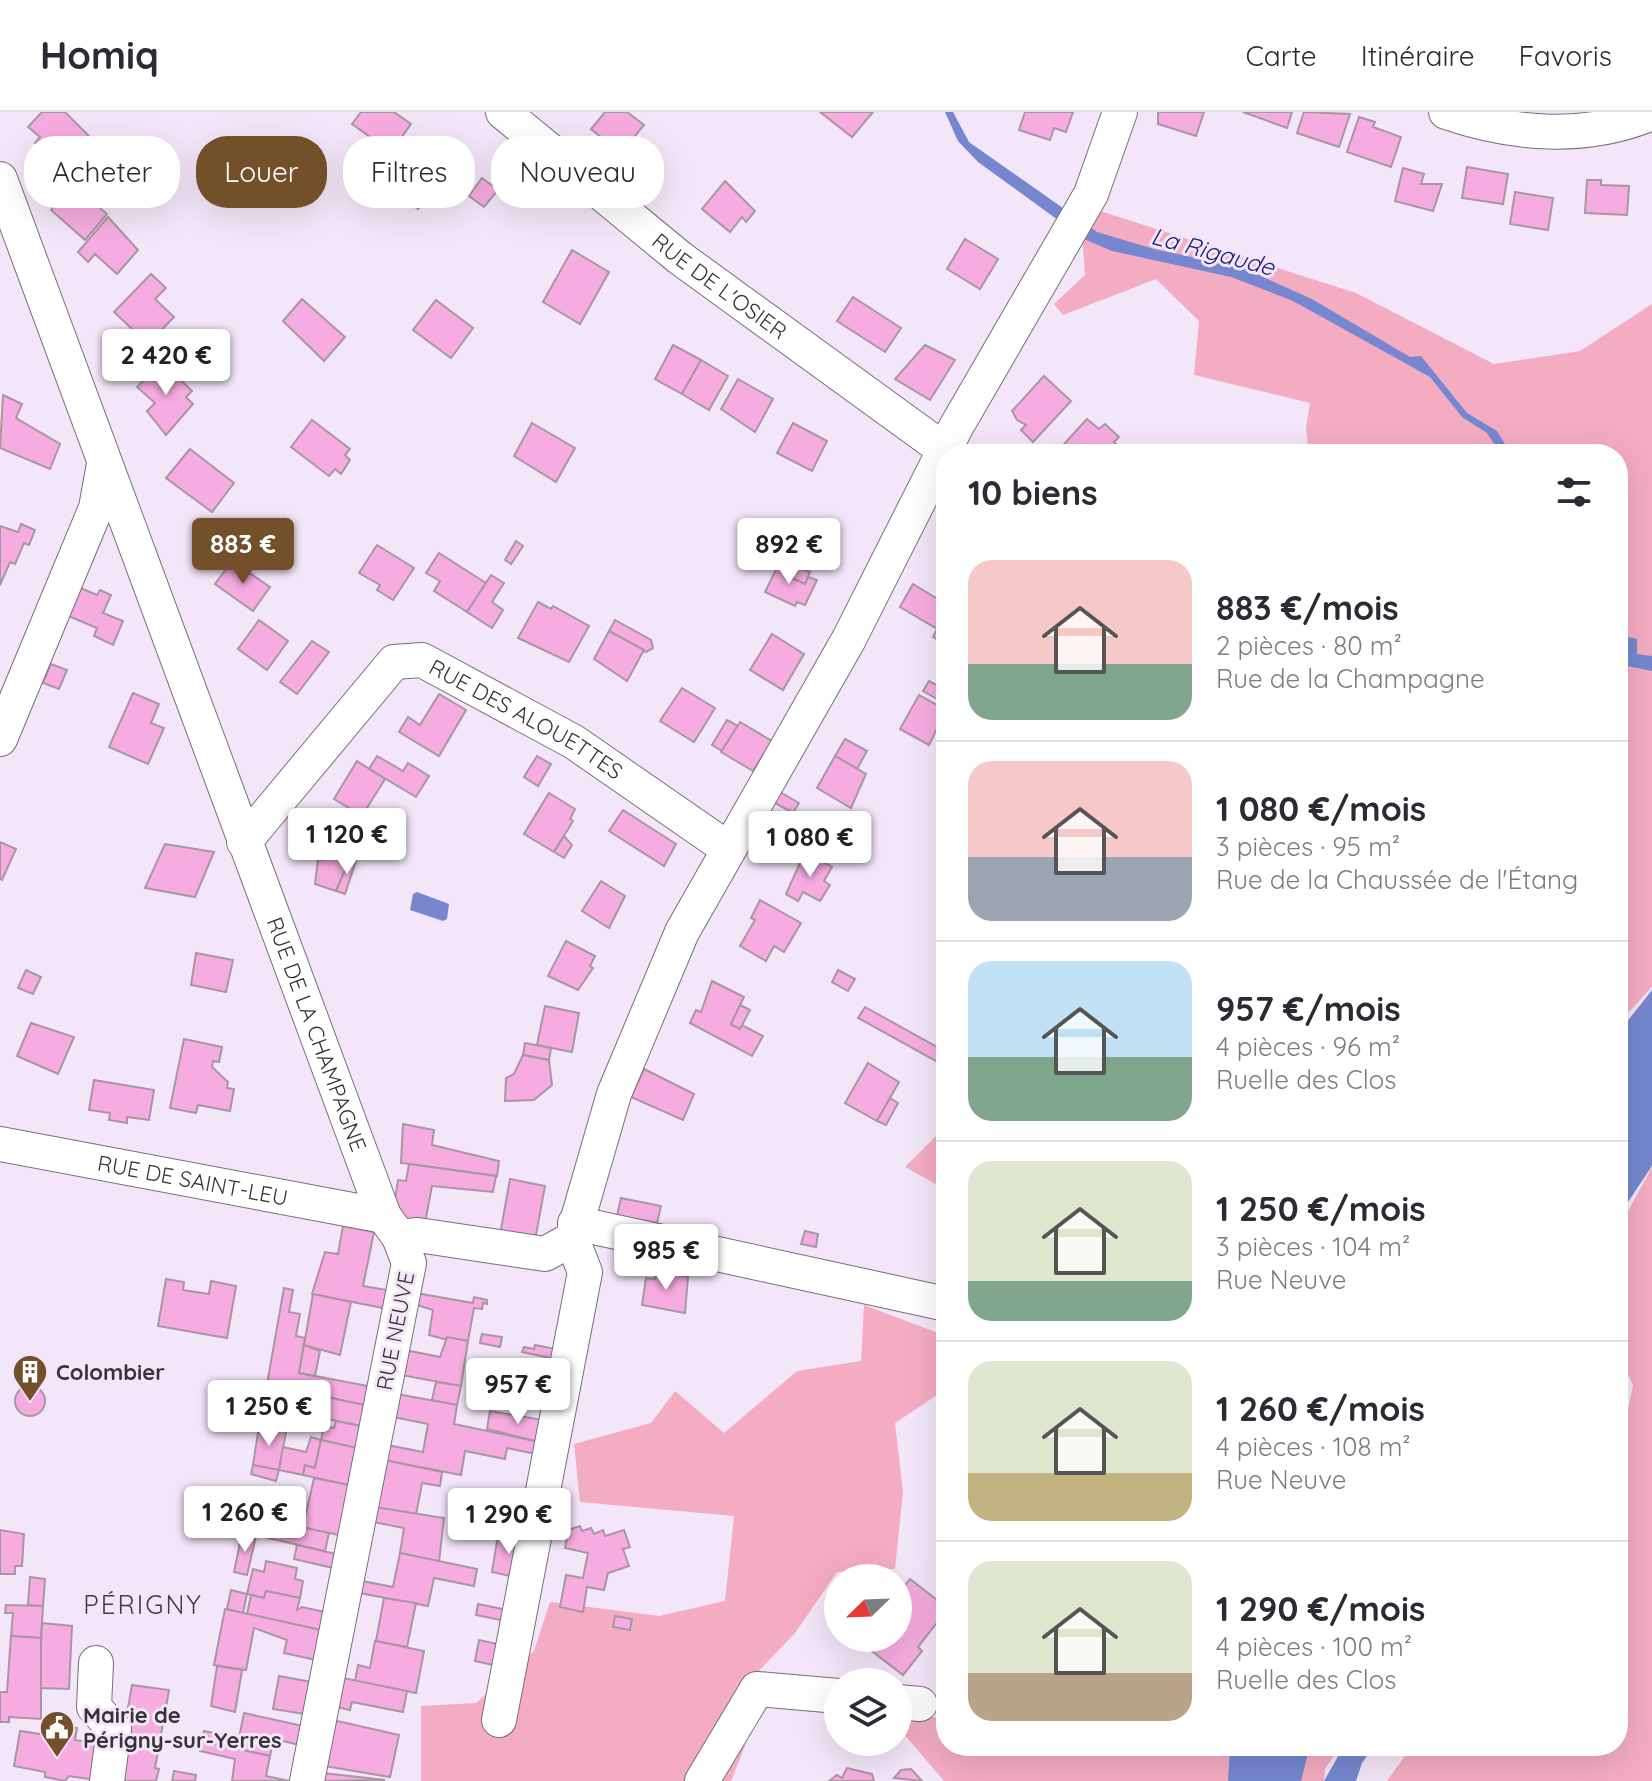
<!DOCTYPE html>
<html lang="fr">
<meta charset="utf-8">
<style>
body{margin:0;font-family:Quicksand,sans-serif;background:#f2f2f3;color:#2b2b33;height:100vh;display:flex;flex-direction:column;font-size:30px;white-space:nowrap}
*{box-sizing:border-box;margin:0}
p{font-size:26px;color:#7c7c81}
.icon{flex:none;width:44px;height:44px;fill:none;stroke:currentColor;stroke-width:2;stroke-linecap:round;stroke-linejoin:round}
.map{position:relative;flex:1;overflow:hidden}
.side{position:absolute;left:936px;top:332px;width:692px;height:1312px;display:flex;flex-direction:column;background:#fff;border-radius:32px;box-shadow:0 8px 32px #0002}
.side>*{flex:none}
.top-card{position:absolute;left:24px;top:24px;width:760px;height:72px;display:flex;gap:16px}
.needle{width:52px;rotate:247deg}
.buttons{position:absolute;left:824px;top:1452px;display:grid;gap:16px}
.buttons a{display:grid;place-items:center;width:88px;height:88px;border-radius:50%;background:#fff;box-shadow:0 8px 32px #0002;font-size:40px}
.price{position:absolute;translate:-50% -68px;padding:0 18px;border-radius:8px;background:#fff;color:#222;font-size:26px;line-height:52px;filter:drop-shadow(0 2px 4px #0008)}
.price::after{content:'';position:absolute;left:50%;top:48px;width:24px;height:18px;margin-left:-12px;background:inherit;clip-path:polygon(0 0,100% 0,50% 100%)}
.price.on{background:#74502a;color:#fff}
ul{padding:0;list-style:none}
li{display:flex;align-items:center;gap:24px;height:200px;padding:0 32px}
li+li{border-top:2px solid #e1e1e2}
li span{display:grid;place-items:center;flex:none;width:224px;height:160px;border-radius:24px;color:#555}
li>.icon{margin-inline-start:auto}
span .icon{width:96px;height:96px;fill:#fffc;stroke-width:1}
li b{font-size:34px}
h2{display:flex;justify-content:space-between;align-items:center;height:96px;padding:0 32px;font-size:34px}
.pill{padding:0 28px;border-radius:32px;background:#fff;box-shadow:0 8px 32px #0002;font-size:28px;line-height:72px}
.pill.on{background:#74502a;color:#fff}
header{display:flex;align-items:center;gap:48px;box-sizing:border-box;height:112px;padding:0 40px;background:#fff;border-bottom:2px solid #e1e1e2}
header strong{font-size:38px}
nav{display:flex;gap:44px;margin-inline-start:auto;font-size:28px}
.map>svg:first-child{display:block}
.green{fill:#f4acc2}
.water{fill:#7687cf}
.building{fill:#f7ace1;stroke:#a996a3;stroke-width:2}
.lines{fill:none;stroke-linecap:round;stroke-linejoin:round}
.minor-casing{stroke:#796d7e;stroke-width:36}
.minor{stroke:#fff;stroke-width:34}
.labels{text-anchor:middle;dominant-baseline:central;stroke-width:6;stroke-linejoin:round;paint-order:stroke}
.street-label{font-size:22px;fill:#38333a;stroke:#f3e6f8}
.poi-label{font-size:22px;font-weight:bold;fill:#38333a;stroke:#f3e6f8;text-anchor:start}
.water-label{font-size:24px;font-style:italic;fill:#1f2578;stroke:#f3e6f8}
.quarter-label{font-size:26px;letter-spacing:2px;fill:#453a49;stroke:#f3e6f8}
</style>
<header>
<strong>Homiq</strong>
<nav><a>Carte</a><a>Itinéraire</a><a>Favoris</a></nav>
</header>
<div class="map">
<svg width="1652" height="1669" viewBox="0 0 1652 1669">
<rect width="100%" height="100%" fill="#f3e6f8"/>
<g class="green">
<polygon points="1094,97 1356,181 1494,252 1580,239 1652,192 1652,875 1618,912 1618,342 1309,342 1306,316 1310,291 1194,263 1199,209 1156,167 1063,203 1054,192 1085,163 1081,108"/>
<polygon points="946,1014 946,1078 905,1055"/>
<polygon points="1652,1055 1652,1669 1387,1669 1412,1634 1618,1634 1618,1346 1633,1273 1618,1240 1618,1118"/>
<polygon points="864,1193 946,1224 946,1277 895,1311 903,1380 895,1457 837,1460 795,1521 734,1585 745,1634 731,1669 421,1669 421,1594 476,1591 534,1539 550,1490 659,1504 725,1489 734,1404 580,1390 574,1332 651,1311 675,1279 724,1321 797,1259 861,1249"/>
<polygon points="910,1604 946,1606 946,1634 1234,1634 1233,1669 944,1669 903,1621"/>
<polygon points="1313,1634 1341,1634 1325,1657 1324,1669 1301,1669 1302,1652"/>
</g>
<g class="water">
<polygon points="945,0 953,0 969,30 1097,120 1154,137 1243,156 1312,187 1410,245 1421,244 1467,301 1497,319 1511,342 1501,342 1487,321 1462,305 1430,265 1293,189 1231,165 1112,139 1084,127 978,50 958,29"/>
<polygon points="1624,524 1637,527 1637,542 1652,544 1652,559 1618,552 1618,535"/>
<polygon points="417,780 449,792 447,807 443,809 410,798 413,782"/>
<polygon points="1652,878 1652,1054 1618,1105 1618,921"/>
<polygon points="1230,1634 1310,1634 1301,1669 1228,1669"/>
<polygon points="1344,1634 1374,1634 1362,1651 1356,1669 1324,1669"/>
</g>
<g class="building">
<polygon points="42,0 65,0 95,30 73,55 55,38 49,44 35,31 40,25 28,15"/>
<polygon points="361,0 394,0 411,12 391,40 352,12"/>
<polygon points="605,0 627,0 644,13 621,41 591,17"/>
<polygon points="820,0 873,0 852,25"/>
<polygon points="1025,0 1073,0 1066,20 1054,16 1050,28 1019,18"/>
<polygon points="1158,0 1204,0 1196,24 1158,12"/>
<polygon points="1243,0 1292,0 1287,16"/>
<polygon points="1304,0 1350,2 1339,35 1297,21"/>
<polygon points="1359,5 1375,10 1373,15 1401,25 1391,55 1347,40"/>
<polygon points="277,39 290,49 282,59 270,49"/>
<polygon points="403,46 437,71 418,97 384,72"/>
<polygon points="1467,55 1508,62 1503,92 1462,86"/>
<polygon points="1403,56 1424,62 1421,72 1442,72 1433,99 1395,89"/>
<polygon points="482,66 498,78 484,95 469,84"/>
<polygon points="1587,68 1601,68 1601,73 1629,74 1627,103 1585,101"/>
<polygon points="725,69 755,99 746,110 742,105 730,120 702,97"/>
<polygon points="73,72 107,102 85,128 51,98"/>
<polygon points="1515,80 1553,86 1548,118 1510,112"/>
<polygon points="108,105 138,138 117,162 95,142 88,150 78,140"/>
<polygon points="965,127 998,147 980,177 947,157"/>
<polygon points="572,138 609,160 580,212 543,190"/>
<polygon points="151,162 166,176 155,187 174,205 148,232 114,200"/>
<polygon points="853,185 901,216 885,240 837,209"/>
<polygon points="302,187 345,225 324,249 283,209"/>
<polygon points="436,188 473,216 451,246 413,218"/>
<polygon points="673,233 701,248 682,282 655,267"/>
<polygon points="925,233 955,248 930,288 895,267"/>
<polygon points="701,248 728,264 709,298 682,282"/>
<polygon points="162,250 192,279 186,285 193,292 166,323 147,299 155,291 137,275"/>
<polygon points="1044,264 1071,289 1033,330 1021,318 1026,313 1017,308 1012,299"/>
<polygon points="738,267 773,287 755,320 721,297"/>
<polygon points="3,283 22,292 16,306 60,332 50,357 0,336"/>
<polygon points="1087,307 1099,317 1105,312 1119,325 1114,330 1126,342 1055,342"/>
<polygon points="312,308 350,337 345,343 350,348 341,362 335,357 329,364 291,335"/>
<polygon points="532,311 575,336 556,370 514,344"/>
<polygon points="793,311 827,329 812,359 777,341"/>
<polygon points="190,337 234,371 212,400 166,366"/>
<polygon points="21,412 35,418 29,433 24,431 15,452 10,450 0,473 0,414 18,420"/>
<polygon points="516,429 523,434 511,452 505,448"/>
<polygon points="377,433 414,456 393,488 377,478 380,473 359,461"/>
<polygon points="439,441 486,471 467,500 434,479 440,469 426,461"/>
<polygon points="781,447 793,453 788,464 805,472 808,465 817,468 805,493 797,490 795,494 765,480"/>
<polygon points="232,449 270,475 253,499 215,472"/>
<polygon points="793,453 810,460 805,472 788,464"/>
<polygon points="491,463 504,471 492,490 503,498 492,516 467,500"/>
<polygon points="913,472 946,492 946,533 933,525 937,517 900,495"/>
<polygon points="78,475 97,483 100,478 111,483 103,501 123,509 113,533 94,524 97,516 66,503"/>
<polygon points="538,490 551,497 553,494 589,514 569,550 518,526"/>
<polygon points="259,508 288,529 267,558 238,537"/>
<polygon points="615,508 651,528 653,536 646,540 609,519"/>
<polygon points="609,519 644,538 627,569 594,547"/>
<polygon points="772,522 804,542 783,578 750,558"/>
<polygon points="312,529 329,540 297,582 280,570"/>
<polygon points="51,552 67,558 59,577 43,571"/>
<polygon points="929,569 946,578 946,592 923,579"/>
<polygon points="682,576 715,596 694,630 660,609"/>
<polygon points="133,581 159,592 151,611 164,616 148,652 109,635"/>
<polygon points="439,582 466,598 439,644 399,620 408,605 420,613"/>
<polygon points="919,583 946,598 929,633 900,617"/>
<polygon points="727,608 738,614 722,639 712,633"/>
<polygon points="740,610 772,629 753,659 721,640"/>
<polygon points="845,627 867,639 857,657 835,644"/>
<polygon points="377,644 403,659 408,651 429,664 416,685 369,657"/>
<polygon points="537,644 551,652 538,674 524,665"/>
<polygon points="835,644 866,662 851,696 817,676"/>
<polygon points="357,649 385,667 362,704 334,687"/>
<polygon points="780,680 799,691 793,701 773,690"/>
<polygon points="549,681 575,697 570,707 573,709 554,740 524,722"/>
<polygon points="623,698 676,732 664,754 609,719"/>
<polygon points="564,724 572,733 564,746 554,740"/>
<polygon points="0,730 16,737 2,768 0,767"/>
<polygon points="165,732 214,740 195,785 145,776"/>
<polygon points="326,736 351,744 336,779 315,772 318,747 323,748"/>
<polygon points="805,740 832,755 824,769 830,773 820,789 803,780 798,789 786,782"/>
<polygon points="351,744 357,746 345,782 336,779"/>
<polygon points="601,769 625,784 609,816 582,799"/>
<polygon points="760,788 801,811 784,840 774,834 766,849 740,834 755,808 751,806"/>
<polygon points="566,829 595,844 590,854 593,856 578,878 548,864"/>
<polygon points="196,841 233,848 226,880 191,873"/>
<polygon points="26,858 41,865 33,882 18,876"/>
<polygon points="838,858 855,867 848,879 832,870"/>
<polygon points="712,869 744,885 731,912 740,917 742,913 763,924 752,944 690,911 696,898 701,900"/>
<polygon points="740,893 750,898 740,917 731,912"/>
<polygon points="545,894 579,901 572,940 537,933"/>
<polygon points="865,895 946,940 943,953 858,906"/>
<polygon points="31,911 74,925 58,962 17,944"/>
<polygon points="184,927 222,935 219,950 213,949 212,955 228,970 227,976 234,977 230,999 198,993 196,1001 170,996"/>
<polygon points="525,931 551,936 549,948 523,943"/>
<polygon points="523,943 549,948 552,973 534,988 505,989 506,966 514,962"/>
<polygon points="868,951 899,970 877,1009 845,991"/>
<polygon points="644,957 694,982 683,1008 631,985"/>
<polygon points="94,968 154,978 149,1008 127,1005 127,1011 109,1008 110,1001 89,998"/>
<polygon points="890,986 898,991 886,1013 877,1009"/>
<polygon points="403,1012 434,1018 432,1033 499,1049 497,1064 401,1051"/>
<polygon points="409,1052 496,1064 493,1080 432,1074 425,1111 397,1107 393,1101 398,1068 406,1069"/>
<polygon points="510,1067 545,1074 535,1128 500,1123"/>
<polygon points="621,1086 661,1094 657,1111 617,1104"/>
<polygon points="343,1114 374,1120 363,1174 387,1178 383,1196 312,1182 325,1140 338,1142"/>
<polygon points="805,1119 818,1122 816,1135 801,1132"/>
<polygon points="656,1159 688,1165 685,1201 642,1193 646,1166 655,1167"/>
<polygon points="166,1167 184,1170 183,1178 209,1182 211,1169 236,1174 227,1226 158,1214"/>
<polygon points="284,1176 293,1178 289,1200 300,1202 296,1224 305,1226 299,1261 368,1274 364,1293 267,1272"/>
<polygon points="416,1181 473,1191 474,1185 487,1188 487,1192 483,1191 482,1197 474,1196 468,1229 444,1227 429,1223 433,1198 414,1192"/>
<polygon points="313,1182 351,1190 340,1243 304,1233"/>
<polygon points="482,1222 502,1225 500,1235 480,1231"/>
<polygon points="447,1225 468,1229 461,1274 401,1263 405,1238 440,1245"/>
<polygon points="304,1233 320,1239 315,1264 299,1261"/>
<polygon points="535,1233 561,1238 560,1248 522,1240 524,1235 534,1237"/>
<polygon points="436,1270 461,1274 457,1293 432,1288"/>
<polygon points="267,1272 276,1274 272,1295 263,1293"/>
<circle cx="30" cy="1289" r="15"/>
<polygon points="397,1282 457,1293 454,1312 544,1331 541,1343 507,1336 505,1347 465,1339 461,1363 384,1348 387,1333 423,1340 428,1312 393,1305"/>
<polygon points="327,1285 364,1293 361,1314 327,1307 328,1302 324,1301"/>
<polygon points="263,1293 272,1295 268,1316 259,1314"/>
<polygon points="490,1299 548,1309 544,1331 487,1317"/>
<polygon points="336,1309 361,1314 357,1336 321,1328 324,1314 334,1316"/>
<polygon points="259,1314 286,1320 279,1358 253,1353"/>
<polygon points="311,1325 321,1328 315,1356 305,1353 303,1363 279,1358 283,1335 306,1340"/>
<polygon points="321,1328 357,1336 349,1373 303,1363 305,1353 315,1356"/>
<polygon points="384,1348 442,1360 440,1374 422,1371 416,1403 375,1395"/>
<polygon points="253,1353 279,1358 276,1369 251,1362"/>
<polygon points="314,1366 349,1373 339,1423 267,1408 271,1391 298,1396 297,1399 306,1402"/>
<polygon points="248,1383 272,1388 267,1408 244,1403"/>
<polygon points="375,1395 444,1406 439,1450 400,1441 404,1416 373,1410"/>
<polygon points="244,1403 261,1407 257,1424 240,1420"/>
<polygon points="283,1411 329,1421 325,1439 268,1426 270,1417 281,1419"/>
<polygon points="580,1414 582,1419 591,1416 594,1422 603,1418 605,1424 624,1418 630,1435 623,1437 629,1454 608,1461 604,1478 587,1475 583,1500 560,1495 566,1463 583,1466 588,1441 565,1436 568,1418"/>
<polygon points="0,1418 24,1422 22,1454 15,1454 15,1462 0,1462"/>
<polygon points="242,1421 256,1424 247,1463 234,1460"/>
<polygon points="498,1423 526,1427 519,1466 492,1460"/>
<polygon points="297,1433 336,1442 333,1456 294,1447"/>
<polygon points="400,1441 477,1457 474,1474 434,1466 428,1494 359,1481 362,1469 393,1475"/>
<polygon points="266,1449 297,1456 295,1467 303,1469 300,1486 266,1479 264,1486 247,1482 253,1457 264,1460"/>
<polygon points="30,1465 45,1467 43,1494 28,1493"/>
<polygon points="910,1467 946,1495 946,1499 918,1535 922,1539 903,1563 860,1530 863,1526 898,1526 898,1481"/>
<polygon points="231,1478 247,1482 243,1501 227,1497"/>
<polygon points="266,1479 300,1486 297,1498 302,1495 325,1500 321,1518 247,1502 251,1483 264,1486"/>
<polygon points="384,1486 416,1491 407,1535 376,1529"/>
<polygon points="478,1492 512,1499 510,1510 476,1503"/>
<polygon points="6,1493 43,1494 41,1526 11,1524 13,1501 5,1501"/>
<polygon points="225,1497 321,1518 316,1548 284,1541 287,1528 254,1516 246,1558 214,1553"/>
<polygon points="615,1504 632,1507 630,1518 613,1515"/>
<polygon points="42,1511 72,1514 69,1577 39,1576"/>
<polygon points="11,1524 41,1526 41,1607 9,1605 9,1610 0,1610 0,1580 7,1580"/>
<polygon points="479,1528 506,1534 502,1555 475,1549"/>
<polygon points="375,1529 424,1539 416,1581 355,1569 358,1553 370,1556"/>
<polygon points="217,1554 242,1558 235,1600 211,1594"/>
<polygon points="279,1564 312,1570 305,1602 273,1597"/>
<polygon points="343,1566 407,1579 403,1600 352,1590 350,1598 337,1595"/>
<polygon points="132,1573 169,1578 155,1656 159,1657 156,1669 115,1669"/>
<polygon points="244,1601 303,1614 300,1633 274,1627 270,1644 202,1629 204,1619 239,1626"/>
<polygon points="333,1608 399,1623 390,1665 324,1654"/>
<polygon points="55,1612 77,1616 75,1628 108,1633 102,1669 69,1664 65,1669 45,1665 45,1660 14,1654 20,1619 53,1624"/>
<polygon points="202,1629 270,1644 266,1664 289,1669 232,1669 235,1647 200,1639"/>
<polygon points="847,1656 872,1662 874,1669 829,1669 837,1663 842,1666"/>
<polygon points="911,1657 922,1669 894,1666 901,1658"/>
<polygon points="174,1659 196,1663 195,1669 172,1669"/>
<polygon points="323,1661 385,1668 322,1669"/>
</g>
<g class="lines">
<defs>
<g id="minor">
<path id="s1" d="M503,0L680,146L950,342"/>
<path d="M1446,0C1513,23 1586,29 1652,1"/>
<path id="s2" d="M0,67L384,1104L399,1125L409,1151L307,1669"/>
<polyline points="0,627 96,396 104,352"/>
<path id="s3" d="M244,730L394,550L422,548L574,630L727,736"/>
<path id="s4" d="M0,1032L384,1104"/>
<polyline points="575,1111 946,1192"/>
<polyline points="399,1125 418,1123 545,1142 572,1127 614,982 682,820 849,527 956,315 1091,82 1120,0"/>
<polyline points="96,1551 94,1595 114,1617 107,1669"/>
<polyline points="898,1590 920,1592"/>
<polyline points="499,1608 585,1160 572,1127"/>
<polyline points="702,1669 757,1577 838,1584"/>
</g>
</defs>
<use href="#minor" class="minor-casing"/>
<use href="#minor" class="minor"/>
</g>
<defs>
<symbol id="building-pin" viewBox="-11 -11 22 30"><path d="M0 17L-7.5 6A9.5 9.5 0 1 1 7.5 6Z" fill="#74502a" stroke="#f3e6f8"/><path d="M-4-6H4V6H1V3H-1V6H-4ZM-2.5-4.3h1.7v1.8h-1.7ZM.8-4.3h1.7v1.8H.8ZM-2.5-1h1.7V.8h-1.7ZM.8-1h1.7V.8H.8Z" fill="#fff"/></symbol>
<symbol id="civic-pin" viewBox="-11 -11 22 30"><path d="M0 17L-7.5 6A9.5 9.5 0 1 1 7.5 6Z" fill="#74502a" stroke="#f3e6f8"/><path d="M-.6-6.5H3V-4.5H.6V-3L4-1V1h2V6H-6V1h2V-1L-.6-3ZM-1.2 2.5V6h2.4V2.5Z" fill="#fff"/></symbol>
</defs>
<g fill-rule="evenodd">
<use href="#building-pin" x="10" y="1240" width="40" height="54"/>
<use href="#civic-pin" x="37" y="1596" width="40" height="54"/>
</g>
<g class="labels">
<g class="street-label">
<text stroke="none"><textPath href="#s1" startOffset="278">RUE DE L'OSIER</textPath></text>
<text stroke="none"><textPath href="#s3" startOffset="382">RUE DES ALOUETTES</textPath></text>
<text stroke="none"><textPath href="#s2" startOffset="912">RUE DE LA CHAMPAGNE</textPath></text>
<text stroke="none"><textPath href="#s4" startOffset="196">RUE DE SAINT-LEU</textPath></text>
<text transform="translate(395 1219) rotate(-79)">RUE NEUVE</text>
</g>
<g class="poi-label">
<text x="56" y="1260">Colombier</text>
<text x="83" y="1603">Mairie de<tspan x="83" dy="25">Périgny-sur-Yerres</tspan></text>
</g>
<g class="water-label">
<text transform="translate(1213 139) rotate(15)">La Rigaude</text>
</g>
<g class="quarter-label">
<text x="143" y="1492">PÉRIGNY</text>
</g>
</g>
</svg>
<div class="buttons">
<a><svg class="needle" viewBox="-14 -14 28 28"><path d="M0-13l5 13h-10z" fill="#e53935"/><path d="M0 13l5-13h-10z" fill="#7c7c81"/></svg></a>
<a><svg class="icon" aria-label="layers" viewBox="0 0 24 24"><path d="M12 4l9 5-9 5-9-5zM3 14l9 5 9-5"/></svg></a>
</div>
<b class="price" style="left:166px;top:285px">2 420 €</b>
<b class="price on" style="left:243px;top:474px">883 €</b>
<b class="price" style="left:789px;top:474px">892 €</b>
<b class="price" style="left:347px;top:764px">1 120 €</b>
<b class="price" style="left:810px;top:767px">1 080 €</b>
<b class="price" style="left:666px;top:1180px">985 €</b>
<b class="price" style="left:518px;top:1314px">957 €</b>
<b class="price" style="left:269px;top:1336px">1 250 €</b>
<b class="price" style="left:245px;top:1442px">1 260 €</b>
<b class="price" style="left:509px;top:1444px">1 290 €</b>
<div class="top-card">
<a class="pill">Acheter</a>
<a class="pill on">Louer</a>
<a class="pill">Filtres</a>
<a class="pill">Nouveau</a>
</div>
<section class="side">
<h2>10 biens<svg class="icon" aria-label="filters" viewBox="0 0 24 24"><path d="M4 7h16M4 17h16"/><circle cx="9" cy="7" r="2"/><circle cx="15" cy="17" r="2"/></svg></h2>
<ul>
<li><span style="background:linear-gradient(#f6c9c9 65%,#7fa58c 0)"><svg class="icon" aria-label="home" viewBox="0 0 24 24"><path d="M3 11l9-7 9 7M6 9v11h12V9"/></svg></span><div><b>883 €/mois</b><p>2 pièces · 80 m²</p><p>Rue de la Champagne</p></div></li>
<li><span style="background:linear-gradient(#f6c9c9 60%,#9aa5b1 0)"><svg class="icon" aria-label="home" viewBox="0 0 24 24"><path d="M3 11l9-7 9 7M6 9v11h12V9"/></svg></span><div><b>1 080 €/mois</b><p>3 pièces · 95 m²</p><p>Rue de la Chaussée de l'Étang</p></div></li>
<li><span style="background:linear-gradient(#bfe0f5 60%,#7fa58c 0)"><svg class="icon" aria-label="home" viewBox="0 0 24 24"><path d="M3 11l9-7 9 7M6 9v11h12V9"/></svg></span><div><b>957 €/mois</b><p>4 pièces · 96 m²</p><p>Ruelle des Clos</p></div></li>
<li><span style="background:linear-gradient(#dfe7d0 75%,#7fa58c 0)"><svg class="icon" aria-label="home" viewBox="0 0 24 24"><path d="M3 11l9-7 9 7M6 9v11h12V9"/></svg></span><div><b>1 250 €/mois</b><p>3 pièces · 104 m²</p><p>Rue Neuve</p></div></li>
<li><span style="background:linear-gradient(#dfe7d0 70%,#c2b280 0)"><svg class="icon" aria-label="home" viewBox="0 0 24 24"><path d="M3 11l9-7 9 7M6 9v11h12V9"/></svg></span><div><b>1 260 €/mois</b><p>4 pièces · 108 m²</p><p>Rue Neuve</p></div></li>
<li><span style="background:linear-gradient(#dfe7d0 70%,#b9a48a 0)"><svg class="icon" aria-label="home" viewBox="0 0 24 24"><path d="M3 11l9-7 9 7M6 9v11h12V9"/></svg></span><div><b>1 290 €/mois</b><p>4 pièces · 100 m²</p><p>Ruelle des Clos</p></div></li>
</ul>
</section>
</div>
